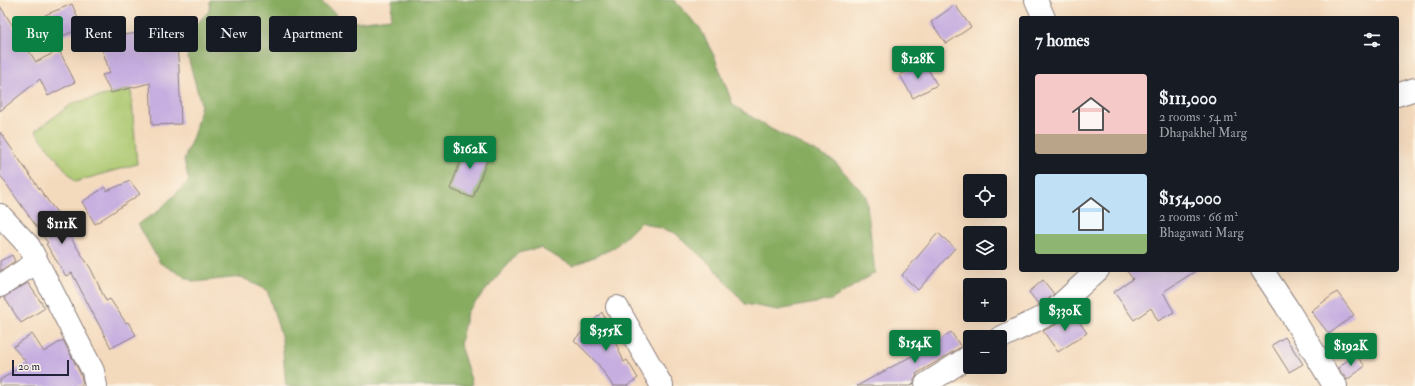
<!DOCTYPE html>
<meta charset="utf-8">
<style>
body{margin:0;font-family:"IM FELL Double Pica",serif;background:#20242c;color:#f1f3f6;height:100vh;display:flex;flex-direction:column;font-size:15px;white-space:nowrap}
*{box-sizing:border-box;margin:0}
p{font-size:13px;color:#9ea1a6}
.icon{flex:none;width:22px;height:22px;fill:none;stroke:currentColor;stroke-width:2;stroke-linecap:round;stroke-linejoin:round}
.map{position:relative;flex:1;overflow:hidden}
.panel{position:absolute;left:1019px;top:16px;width:380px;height:256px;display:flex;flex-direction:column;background:#171b24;border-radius:4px;box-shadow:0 4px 16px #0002}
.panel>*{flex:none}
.banner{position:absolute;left:12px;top:16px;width:380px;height:36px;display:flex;gap:8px}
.buttons{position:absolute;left:963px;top:174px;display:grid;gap:8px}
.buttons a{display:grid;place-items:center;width:44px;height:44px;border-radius:4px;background:#171b24;box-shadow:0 4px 16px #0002;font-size:20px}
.scale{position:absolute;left:12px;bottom:10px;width:57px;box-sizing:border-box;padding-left:4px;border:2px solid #22223b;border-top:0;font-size:11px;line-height:14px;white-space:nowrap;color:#22223b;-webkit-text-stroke:3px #fcf5e5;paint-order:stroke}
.price{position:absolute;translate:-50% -34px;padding:0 9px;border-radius:4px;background:#0b8043;color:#fff;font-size:13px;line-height:26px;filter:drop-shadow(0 1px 2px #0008)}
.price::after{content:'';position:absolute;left:50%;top:24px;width:12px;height:9px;margin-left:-6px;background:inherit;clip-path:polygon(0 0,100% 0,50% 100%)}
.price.on{background:#222;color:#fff}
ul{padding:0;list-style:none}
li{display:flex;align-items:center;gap:12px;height:100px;padding:0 16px}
li span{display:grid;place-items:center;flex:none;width:112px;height:80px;border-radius:4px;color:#555}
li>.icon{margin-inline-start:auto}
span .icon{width:48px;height:48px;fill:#fffc;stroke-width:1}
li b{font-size:17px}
h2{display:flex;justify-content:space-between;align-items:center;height:48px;padding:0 16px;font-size:17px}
.tag{padding:0 14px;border-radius:4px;background:#171b24;box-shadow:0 4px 16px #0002;font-size:14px;line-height:36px}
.tag.on{background:#0b8043;color:#fff}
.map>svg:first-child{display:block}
.green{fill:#aac76e;stroke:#667454}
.forest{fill:#87ac61;stroke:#54674e}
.building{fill:#c6aee0}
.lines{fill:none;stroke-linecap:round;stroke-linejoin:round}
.minor-casing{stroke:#8b7e7c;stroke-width:24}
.major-casing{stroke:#8b7e7c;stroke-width:24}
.minor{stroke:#fff;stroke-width:22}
.major{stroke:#fff;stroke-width:22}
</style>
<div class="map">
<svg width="1415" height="386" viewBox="0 0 1415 386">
<rect width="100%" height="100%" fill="#fcf5e5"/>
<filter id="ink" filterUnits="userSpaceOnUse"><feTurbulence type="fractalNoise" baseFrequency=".025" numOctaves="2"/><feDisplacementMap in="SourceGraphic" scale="8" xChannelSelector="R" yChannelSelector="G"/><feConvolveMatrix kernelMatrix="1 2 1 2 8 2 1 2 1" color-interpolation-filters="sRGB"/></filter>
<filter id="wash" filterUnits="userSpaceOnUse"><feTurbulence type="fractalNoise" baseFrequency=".012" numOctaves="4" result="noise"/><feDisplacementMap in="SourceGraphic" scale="16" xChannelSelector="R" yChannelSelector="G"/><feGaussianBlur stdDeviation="0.9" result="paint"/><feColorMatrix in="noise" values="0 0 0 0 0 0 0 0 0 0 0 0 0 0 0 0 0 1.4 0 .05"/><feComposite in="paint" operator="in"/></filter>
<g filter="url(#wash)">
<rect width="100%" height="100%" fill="#f4dabd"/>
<polygon class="green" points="131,89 137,164 75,182 35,131 73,103"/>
<polygon class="forest" points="210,0 320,0 322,3 347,23 391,18 392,0 674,0 700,28 715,58 733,105 771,129 834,161 866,196 875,273 831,300 778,310 745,304 712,266 675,233 641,222 614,248 573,266 540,248 518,253 467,312 460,345 472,383 470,386 286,386 282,339 267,290 241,277 194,282 160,263 138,224 157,212 189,181 184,160 195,131 201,104 183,39 209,11"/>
<g id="blocks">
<g class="building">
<polygon points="72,4 82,28 55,39 45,15"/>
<polygon points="955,5 971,27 946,44 931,22"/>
<polygon points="0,6 36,62 59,50 75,82 48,96 40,79 0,111"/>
<polygon points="175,29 179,68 181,124 152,125 150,83 111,93 102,75 110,73 98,37 120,30 122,35"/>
<polygon points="924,62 937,85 913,98 900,75"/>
<polygon points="0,132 48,201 63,220 61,223 91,269 106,301 110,299 126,323 128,322 136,335 111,348 72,273 66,276 46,244 48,243 0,175"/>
<polygon points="468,141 491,150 473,198 450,189"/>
<polygon points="130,181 140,194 95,224 82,202 105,187 107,191"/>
<polygon points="938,233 955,248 918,290 902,275"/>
<polygon points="12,255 15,261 0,271 0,261"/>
<polygon points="1126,270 1197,270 1163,292 1174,312 1158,321 1151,308 1134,320 1114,292 1133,279"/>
<polygon points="1043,280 1054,294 1044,303 1039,305 1029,292"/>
<polygon points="28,283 45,308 21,323 4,297"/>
<polygon points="1337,292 1354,315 1329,334 1311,311"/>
<polygon points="602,312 624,362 627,360 638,378 627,386 613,386 598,364 574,340"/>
<polygon points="1073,313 1087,333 1058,352 1043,331 1057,324 1069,314 1070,315"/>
<polygon points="951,332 961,347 916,374 917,376 914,379 914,383 911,386 857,386 932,345"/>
<polygon points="32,334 44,352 63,340 81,375 83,384 79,386 0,386 0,380 27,363 13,347"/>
<polygon points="1285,337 1303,364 1289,372 1272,345"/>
<polygon points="1355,354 1365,366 1347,380 1338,368"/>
</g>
</g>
</g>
<g filter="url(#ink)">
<use href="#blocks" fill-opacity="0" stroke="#8b7e7c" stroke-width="1"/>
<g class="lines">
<defs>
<g id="minor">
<polyline points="1036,0 1044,18"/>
<polyline points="1397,95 1415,89"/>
<polyline points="1262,270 1286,306 1332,382 1336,386"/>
<polyline points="0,286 37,262"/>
<polyline points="617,307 662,386"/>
<polyline points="1000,338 1051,313 1098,270"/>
<polyline points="928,386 926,384 970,356"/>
</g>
<polyline id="major" points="0,215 29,246 93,371 96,386"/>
</defs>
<use href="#minor" class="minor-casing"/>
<use href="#major" class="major-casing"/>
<use href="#minor" class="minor"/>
<use href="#major" class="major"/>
</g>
</g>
</svg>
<div class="buttons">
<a><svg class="icon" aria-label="locate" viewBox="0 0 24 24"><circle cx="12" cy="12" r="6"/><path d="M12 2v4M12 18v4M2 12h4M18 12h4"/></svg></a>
<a><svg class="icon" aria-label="layers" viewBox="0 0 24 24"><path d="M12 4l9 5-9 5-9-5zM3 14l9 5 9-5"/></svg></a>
<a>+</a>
<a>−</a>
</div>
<div class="scale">20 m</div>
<b class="price" style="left:918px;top:80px">$128K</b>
<b class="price" style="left:470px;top:170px">$162K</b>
<b class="price on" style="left:62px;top:245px">$111K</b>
<b class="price" style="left:1065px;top:332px">$330K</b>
<b class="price" style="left:606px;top:352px">$355K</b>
<b class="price" style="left:915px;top:364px">$154K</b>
<b class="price" style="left:1351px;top:367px">$192K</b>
<div class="banner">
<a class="tag on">Buy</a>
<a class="tag">Rent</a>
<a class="tag">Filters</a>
<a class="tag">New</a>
<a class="tag">Apartment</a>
</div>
<section class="panel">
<h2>7 homes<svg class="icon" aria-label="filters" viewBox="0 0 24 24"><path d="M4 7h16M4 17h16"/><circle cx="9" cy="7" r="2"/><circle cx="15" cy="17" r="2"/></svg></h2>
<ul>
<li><span style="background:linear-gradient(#f6c9c9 75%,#b9a48a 0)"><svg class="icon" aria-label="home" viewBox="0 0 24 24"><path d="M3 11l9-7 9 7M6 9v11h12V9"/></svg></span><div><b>$111,000</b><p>2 rooms · 54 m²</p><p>Dhapakhel Marg</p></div></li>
<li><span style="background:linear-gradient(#bfe0f5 75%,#8fb573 0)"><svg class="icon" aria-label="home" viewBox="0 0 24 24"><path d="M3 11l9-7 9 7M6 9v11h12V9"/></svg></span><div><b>$154,000</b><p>2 rooms · 66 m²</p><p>Bhagawati Marg</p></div></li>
</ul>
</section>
</div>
